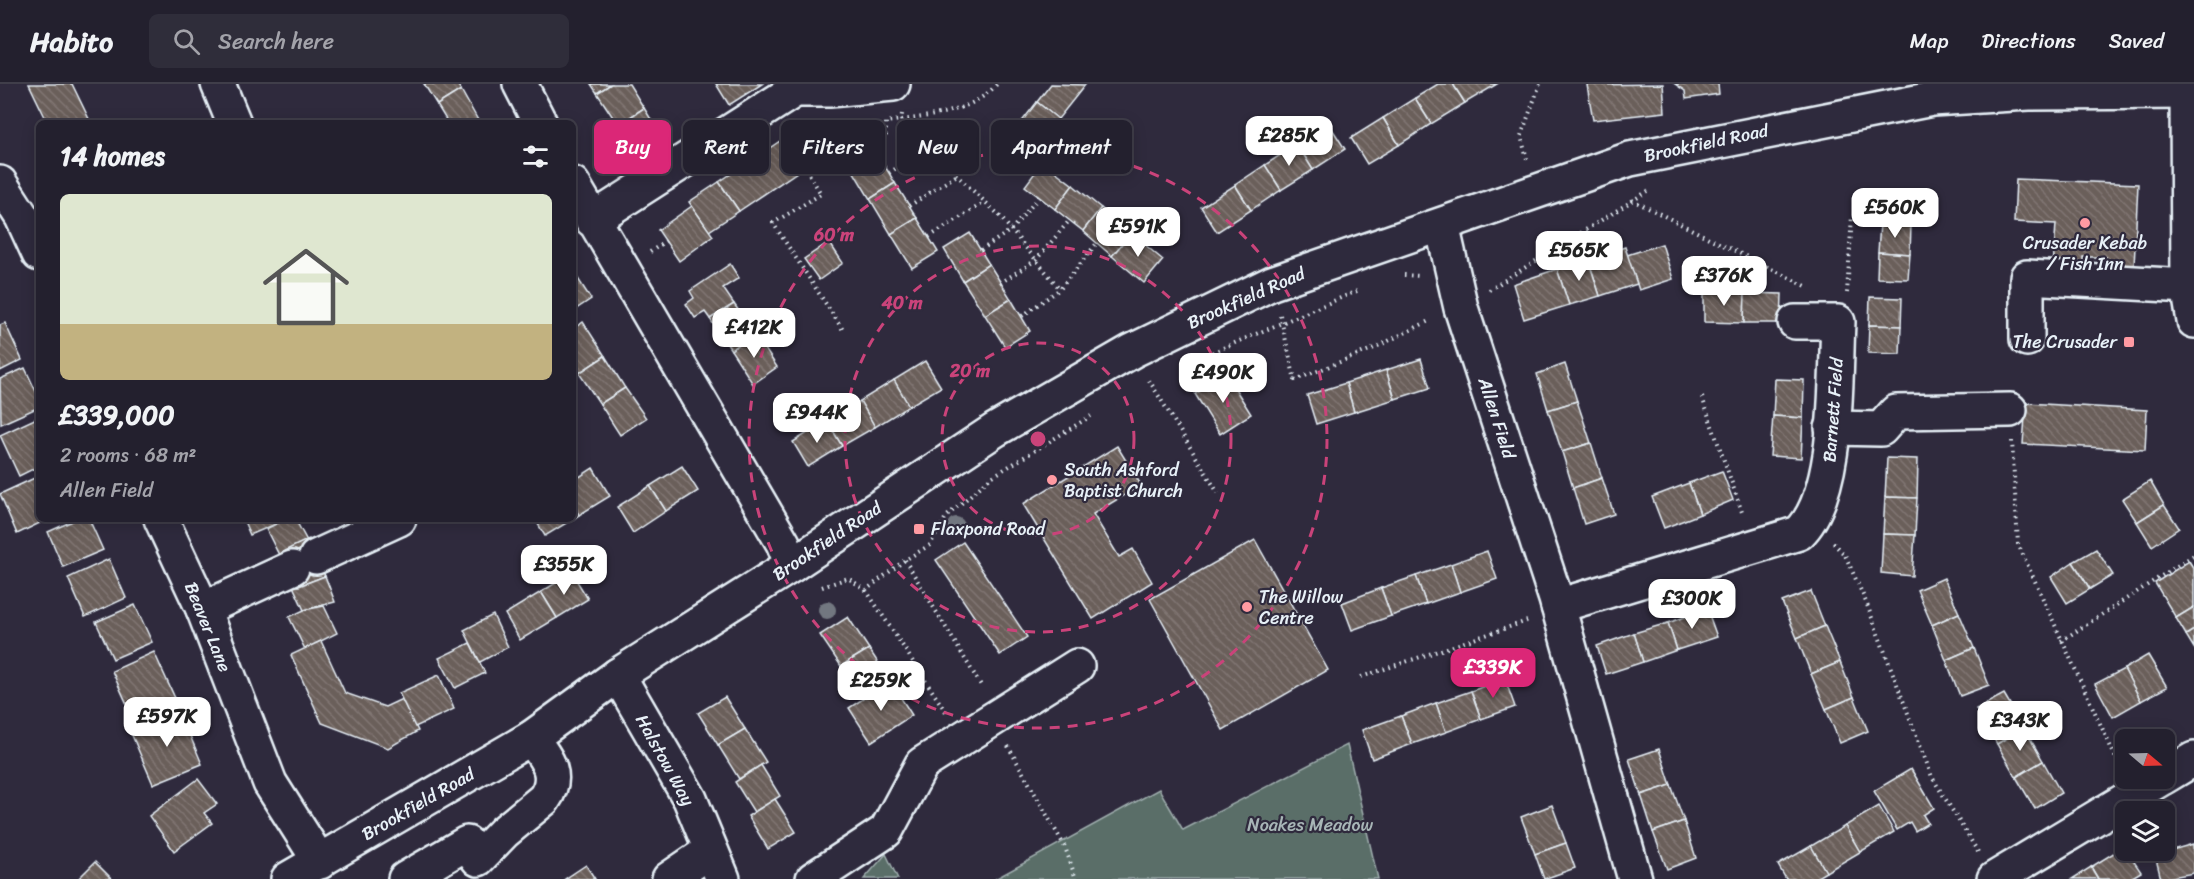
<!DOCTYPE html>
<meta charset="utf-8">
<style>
body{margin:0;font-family:Sriracha,sans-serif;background:#2f2d3a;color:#f1f3f6;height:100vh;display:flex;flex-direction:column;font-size:22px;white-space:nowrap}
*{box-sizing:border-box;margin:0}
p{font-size:20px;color:#a3a3aa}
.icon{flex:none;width:33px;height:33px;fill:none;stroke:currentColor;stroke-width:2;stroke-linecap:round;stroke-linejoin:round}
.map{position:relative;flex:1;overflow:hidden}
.details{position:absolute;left:36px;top:36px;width:540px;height:402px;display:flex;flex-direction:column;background:#23202e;border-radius:9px;box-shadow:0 3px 15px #0003,0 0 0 2px #403e4a}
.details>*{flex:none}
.hud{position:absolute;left:594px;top:36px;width:570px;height:54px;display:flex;gap:12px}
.needle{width:39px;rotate:109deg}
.controls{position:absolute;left:2115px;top:645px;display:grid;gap:12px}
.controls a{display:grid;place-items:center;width:60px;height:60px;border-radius:9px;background:#23202e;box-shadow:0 3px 15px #0003,0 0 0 2px #403e4a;font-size:30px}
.price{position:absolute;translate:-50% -51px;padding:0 14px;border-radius:12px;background:#fff;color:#222;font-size:20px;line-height:39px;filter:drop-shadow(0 2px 3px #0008)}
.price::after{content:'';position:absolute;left:50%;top:36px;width:18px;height:14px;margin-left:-9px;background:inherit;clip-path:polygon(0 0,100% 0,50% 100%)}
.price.on{background:#db2777;color:#fff}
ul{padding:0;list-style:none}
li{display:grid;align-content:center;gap:12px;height:318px;padding:0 24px}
li span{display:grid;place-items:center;height:186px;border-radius:9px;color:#555}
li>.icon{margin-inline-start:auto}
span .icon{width:108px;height:108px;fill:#fffc;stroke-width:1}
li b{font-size:26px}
h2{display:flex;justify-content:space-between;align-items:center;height:72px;padding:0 24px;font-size:26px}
.pill{padding:0 21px;border-radius:9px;background:#23202e;box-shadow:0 3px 15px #0003,0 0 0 2px #403e4a;font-size:21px;line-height:54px}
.pill.on{background:#db2777;color:#fff}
header{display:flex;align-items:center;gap:36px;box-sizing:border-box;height:84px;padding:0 30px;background:#23202e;border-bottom:2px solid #403e4a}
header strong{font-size:28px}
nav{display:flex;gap:33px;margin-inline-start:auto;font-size:21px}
.search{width:420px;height:54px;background:#2f2d3a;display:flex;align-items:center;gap:15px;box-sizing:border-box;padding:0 21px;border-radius:9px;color:#a3a3aa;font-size:22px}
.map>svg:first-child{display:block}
.green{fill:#5a6e68;stroke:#a1b0b0;stroke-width:1.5}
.building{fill:url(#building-back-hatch);stroke:#e8f1f8;stroke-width:1.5}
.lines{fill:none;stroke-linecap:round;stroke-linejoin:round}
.minor-casing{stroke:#e8f1f8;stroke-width:38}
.major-casing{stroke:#e8f1f8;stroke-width:38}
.path{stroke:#e8f1f8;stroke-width:4;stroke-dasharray:1.5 4.5;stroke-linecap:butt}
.minor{stroke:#2f2a3d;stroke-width:33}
.major{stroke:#2f2a3d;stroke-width:33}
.tree{fill:#727780}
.ring{fill:none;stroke:#ca437a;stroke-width:3;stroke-dasharray:10 8}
.poi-dot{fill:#ff9aa2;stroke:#2f2a3d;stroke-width:2}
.labels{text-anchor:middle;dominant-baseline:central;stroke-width:4.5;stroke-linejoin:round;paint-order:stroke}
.street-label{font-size:18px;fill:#e8f1f8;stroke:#2f2a3d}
.poi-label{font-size:18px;fill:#e8f1f8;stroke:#2f2a3d;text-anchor:start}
.park-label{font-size:18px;fill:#a8b6b7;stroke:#2f2a3d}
.centre{fill:#ca437a;stroke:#2f2a3d;stroke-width:3}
.ring-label{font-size:18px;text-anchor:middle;font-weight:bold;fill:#ca437a;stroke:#2f2a3d;stroke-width:4.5;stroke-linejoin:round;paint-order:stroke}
</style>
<header>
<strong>Habito</strong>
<div class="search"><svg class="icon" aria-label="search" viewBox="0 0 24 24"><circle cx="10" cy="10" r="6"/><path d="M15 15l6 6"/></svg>Search here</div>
<nav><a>Map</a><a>Directions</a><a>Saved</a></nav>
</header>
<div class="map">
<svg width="2194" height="795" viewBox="0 0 2194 795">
<defs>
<pattern id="building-back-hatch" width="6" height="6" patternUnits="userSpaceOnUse" patternTransform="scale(1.5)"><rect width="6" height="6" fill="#6b5e5a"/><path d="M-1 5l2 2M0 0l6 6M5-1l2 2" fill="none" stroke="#807672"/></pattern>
</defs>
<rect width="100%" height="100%" fill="#2f2a3d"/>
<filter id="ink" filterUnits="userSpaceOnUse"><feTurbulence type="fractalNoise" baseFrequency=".0167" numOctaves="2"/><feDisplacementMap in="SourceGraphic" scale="12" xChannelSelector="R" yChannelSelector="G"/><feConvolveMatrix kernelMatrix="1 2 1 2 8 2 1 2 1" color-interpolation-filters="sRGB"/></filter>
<g filter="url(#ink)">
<g class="green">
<polygon points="1347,661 1378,795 995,795 1159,705 1183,746"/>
<polygon points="886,770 898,795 864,795"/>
</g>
<g class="building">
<polygon points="29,0 72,0 91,39 48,39"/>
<polygon points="424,0 457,0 461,6 437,21"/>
<polygon points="591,0 611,0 597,9"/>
<polygon points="611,0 629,0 644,24 618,41 597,9"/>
<polygon points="716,0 762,0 729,21"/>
<polygon points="1051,0 1085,1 1058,35 1037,18"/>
<polygon points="1438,0 1453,0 1465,19 1431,40 1415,14"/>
<polygon points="1453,0 1497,0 1465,19"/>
<polygon points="1663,0 1665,28 1593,36 1587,1"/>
<polygon points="1718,0 1719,10 1686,15 1685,7 1675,0"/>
<polygon points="461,6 479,38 476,39 448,39 437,21"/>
<polygon points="1415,14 1431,40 1399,61 1383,34"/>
<polygon points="1037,18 1058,35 1037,61 1016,45"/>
<polygon points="644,24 665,58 638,75 618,41"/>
<polygon points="1383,34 1399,61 1367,80 1351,54"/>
<polygon points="1329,40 1345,65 1313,86 1297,60"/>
<polygon points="780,57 800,86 739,127 719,98"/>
<polygon points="1297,60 1313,86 1281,106 1265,81"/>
<polygon points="877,69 895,99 870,115 852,85"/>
<polygon points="1043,78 1073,101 1055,125 1025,102"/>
<polygon points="1265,81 1281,106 1251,126 1235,101"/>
<polygon points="2016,95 2138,100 2134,183 2106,182 2106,173 2083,173 2083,184 2053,183 2056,140 2014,138"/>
<polygon points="719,98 739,127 709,147 689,118"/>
<polygon points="895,99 917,134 891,150 870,115"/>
<polygon points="1073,101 1101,124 1083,147 1055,125"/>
<polygon points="1235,101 1251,126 1217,148 1201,123"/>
<polygon points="692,122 713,152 679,177 658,146"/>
<polygon points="1101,124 1131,149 1112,172 1083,147"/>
<polygon points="917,134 938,168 912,184 891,150"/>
<polygon points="1880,140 1911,141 1910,170 1878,168"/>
<polygon points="970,149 989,180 963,197 944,165"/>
<polygon points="1131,149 1163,176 1144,199 1112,172"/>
<polygon points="829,158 843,179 819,196 804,175"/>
<polygon points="1662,160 1673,195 1639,206 1627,171"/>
<polygon points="1625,163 1637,200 1600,212 1588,175"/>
<polygon points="1878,168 1910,170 1908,195 1877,194"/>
<polygon points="1588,175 1600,212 1569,221 1557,185"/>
<polygon points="730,180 739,194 723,204 734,220 710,235 705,228 695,234 686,220 694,214 690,207"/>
<polygon points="989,180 1011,215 985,231 963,197"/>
<polygon points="1557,185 1569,221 1524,235 1513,200"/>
<polygon points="573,187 591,215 573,227"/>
<polygon points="1704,208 1745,209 1744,239 1704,238"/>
<polygon points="1745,209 1782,210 1781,239 1744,239"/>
<polygon points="1870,213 1902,214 1901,242 1869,241"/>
<polygon points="1011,215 1030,247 1005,263 985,231"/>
<polygon points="734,220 755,250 731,266 710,235"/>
<polygon points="583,238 605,272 579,289 573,280 573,245"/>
<polygon points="5,239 22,276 0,287 0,241"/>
<polygon points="1869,241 1901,242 1900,270 1868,269"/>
<polygon points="755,250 777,283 753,300 731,266"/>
<polygon points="605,272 625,304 600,320 579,289"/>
<polygon points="1421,275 1430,304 1395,315 1386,286"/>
<polygon points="925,277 941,303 909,322 894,296"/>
<polygon points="1565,280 1577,317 1548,326 1537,290"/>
<polygon points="25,284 39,314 39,323 1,340 0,295"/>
<polygon points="1386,286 1395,315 1354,328 1346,299"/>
<polygon points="1226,290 1251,330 1220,350 1195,310"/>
<polygon points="1775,295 1804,296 1803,334 1773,332"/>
<polygon points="894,296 909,322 875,343 860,317"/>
<polygon points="1346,299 1354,328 1316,340 1307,311"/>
<polygon points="625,304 646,334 620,351 600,320"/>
<polygon points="860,317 875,343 842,362 827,337"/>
<polygon points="1577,317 1591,359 1562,368 1548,326"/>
<polygon points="2026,319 2147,326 2145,366 2023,360"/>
<polygon points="1773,332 1803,334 1801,374 1770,372"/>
<polygon points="39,333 39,382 19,392 0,351"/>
<polygon points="827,337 842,362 808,383 793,358"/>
<polygon points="1591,359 1602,394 1573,404 1562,368"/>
<polygon points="1117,362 1141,401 1093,430 1119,473 1133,465 1152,498 1093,535 1023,420"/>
<polygon points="1887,374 1918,375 1917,414 1885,413"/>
<polygon points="682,382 698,407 666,427 650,402"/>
<polygon points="593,384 610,412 579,431 573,420 573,397"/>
<polygon points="1722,387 1733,416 1700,430 1689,399"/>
<polygon points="39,392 39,435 48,435 17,450 0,410"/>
<polygon points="1602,394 1614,430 1584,440 1573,404"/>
<polygon points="2150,397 2164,421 2137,438 2122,415"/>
<polygon points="1689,399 1700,430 1664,444 1652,413"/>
<polygon points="650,402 666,427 633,449 617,423"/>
<polygon points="1885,413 1917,414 1915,451 1883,450"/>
<polygon points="573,420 579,431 573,435"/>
<polygon points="2164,421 2179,444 2152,462 2137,438"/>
<polygon points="77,435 89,435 103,466 63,483 48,448"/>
<polygon points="243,435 277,435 278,439 250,451"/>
<polygon points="286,435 295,435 307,457 279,471 266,445"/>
<polygon points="535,435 573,435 545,452"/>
<polygon points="1883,450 1915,451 1912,492 1881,489"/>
<polygon points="309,455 325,492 299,502 284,467"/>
<polygon points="1255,456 1328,586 1223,646 1150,515"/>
<polygon points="963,458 1027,553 1000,571 936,476"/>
<polygon points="2096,465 2113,491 2090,505 2073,478"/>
<polygon points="1487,467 1497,495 1460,508 1451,480"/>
<polygon points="109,475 126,514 85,533 68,494"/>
<polygon points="2189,477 2194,485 2194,523 2176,534 2155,499"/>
<polygon points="2073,478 2090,505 2067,519 2051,493"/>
<polygon points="1451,480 1460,508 1426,520 1416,492"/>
<polygon points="572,489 588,515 557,534 541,508"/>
<polygon points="325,492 335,518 304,526 293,502 299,502"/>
<polygon points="1416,492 1426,520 1391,532 1381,504"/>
<polygon points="1944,494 1959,529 1932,541 1917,506"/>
<polygon points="1381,504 1391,532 1352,546 1342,519"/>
<polygon points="1811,507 1825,542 1797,554 1782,518"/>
<polygon points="541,508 557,534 520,556 505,530"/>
<polygon points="135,521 152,558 113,575 96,538"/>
<polygon points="324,522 337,549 305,565 289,533 304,526"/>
<polygon points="2194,523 2194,546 2186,551 2176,534"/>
<polygon points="1707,525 1717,553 1677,566 1668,539"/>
<polygon points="1959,529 1974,564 1946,576 1932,541"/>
<polygon points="493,531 508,563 480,578 464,546"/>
<polygon points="848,533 869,565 841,582 820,551"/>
<polygon points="1668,539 1677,566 1643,578 1634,549"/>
<polygon points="1825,542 1840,578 1811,590 1797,554"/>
<polygon points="2194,546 2194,564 2186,551"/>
<polygon points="1634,549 1643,578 1606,590 1597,562"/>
<polygon points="321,557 345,609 385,623 402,615 418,647 388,664 322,639 291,571"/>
<polygon points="470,559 485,589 455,604 439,574"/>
<polygon points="1974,564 1989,601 1960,612 1946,576"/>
<polygon points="869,565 890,597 863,615 841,582"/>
<polygon points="154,568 179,623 137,642 112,587"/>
<polygon points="2148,571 2167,603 2141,617 2124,585"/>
<polygon points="1840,578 1854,613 1826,625 1811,590"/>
<polygon points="2124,585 2141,617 2113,633 2095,600"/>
<polygon points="439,591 454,625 415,643 399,609"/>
<polygon points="1505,595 1515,623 1481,635 1471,607"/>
<polygon points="890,597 912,631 871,658 849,624"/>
<polygon points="1471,607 1481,635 1446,648 1436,619"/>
<polygon points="2004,610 2024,644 1997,660 1976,625"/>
<polygon points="725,613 745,645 718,661 698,629"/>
<polygon points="1854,613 1868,647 1840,659 1826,625"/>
<polygon points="1436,619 1446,648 1412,660 1401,632"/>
<polygon points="180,628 202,680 153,700 131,649"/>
<polygon points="1401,632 1412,660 1372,675 1362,646"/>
<polygon points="2024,644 2043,677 2016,693 1997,660"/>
<polygon points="745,645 766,678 739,695 718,661"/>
<polygon points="1659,665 1671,701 1641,711 1629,675"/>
<polygon points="2043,677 2061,709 2035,725 2016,693"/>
<polygon points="761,681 780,712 754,728 735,698"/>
<polygon points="1911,685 1934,724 1923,731 1928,739 1915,747 1910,738 1897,746 1874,707"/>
<polygon points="198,695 217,720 204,729 212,739 174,767 149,732"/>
<polygon points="1671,701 1684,737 1653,748 1641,711"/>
<polygon points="775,715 796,748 768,765 748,732"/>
<polygon points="1552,721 1566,759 1535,770 1521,733"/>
<polygon points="1879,722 1894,748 1860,768 1845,742"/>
<polygon points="1684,737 1696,774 1667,785 1653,748"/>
<polygon points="1845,742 1860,768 1826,788 1811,762"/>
<polygon points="1566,759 1575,784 1544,795 1535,770"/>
<polygon points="2193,760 2194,789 2161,795 2155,771"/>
<polygon points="1811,762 1826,788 1814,795 1786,795 1778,781"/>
<polygon points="2125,762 2126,766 2141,788 2129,795 2098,795 2091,783"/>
<polygon points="95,778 112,795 78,795"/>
<polygon points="586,781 595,795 565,795"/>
<polygon points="2091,783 2098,795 2072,795"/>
</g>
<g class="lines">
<defs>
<g id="minor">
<polyline points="218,0 234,39"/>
<polyline points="520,0 540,39"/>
<polyline points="2187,8 2188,202 2194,237"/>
<polyline points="0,99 22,133 39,170"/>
<polyline points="573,100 783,459 792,481"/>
<polyline points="592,136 795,6 829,6 893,0"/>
<polyline points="1442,141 1461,224 1556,515 1635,795"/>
<polyline points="2027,255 2027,193 2188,202"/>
<polyline points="1832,344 1881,345 1896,328 2010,326"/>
<polyline points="161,435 203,525 270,699 320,778"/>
<polyline points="316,473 399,435"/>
<path d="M1558,522L1799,449C1840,410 1835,294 1838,238H1795"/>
<polyline points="203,525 292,484"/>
<polyline points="618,591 690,715 723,795"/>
<polyline points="2164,693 2194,675"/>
<path d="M405,795L467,759L478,775L504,748L544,715C561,691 546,674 531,654"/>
<polyline points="669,795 710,767"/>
<polyline points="813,795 886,747 922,680 1077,582"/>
<polyline points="1994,795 2162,694"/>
</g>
<polyline id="major" points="288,795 531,654 618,591 792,481 995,346 1132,267 1272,199 1630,75 1932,15 2029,9 2194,8"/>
</defs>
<use href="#minor" class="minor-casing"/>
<use href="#major" class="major-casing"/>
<g class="path">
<polyline points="902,30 901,39 998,130 1060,205"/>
<polyline points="785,49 821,110 773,139 843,246"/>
<path d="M828,59L886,54V38C923,33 971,30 997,0"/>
<polyline points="1527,75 1521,52 1540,0"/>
<polyline points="889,89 928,63"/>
<polyline points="1632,116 1808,203"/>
<polyline points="909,122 957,91"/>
<polyline points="929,153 985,118"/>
<polyline points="981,166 1011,146 1039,113"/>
<polyline points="650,168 666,157"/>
<polyline points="1404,191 1420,192"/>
<polyline points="1000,199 1036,176 1069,137"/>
<polyline points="1489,206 1648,107"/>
<polyline points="1847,209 1852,132"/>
<polyline points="1280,231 1295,296 1372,265 1431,236"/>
<polyline points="1022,232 1060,205 1097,159"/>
<polyline points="1190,278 1357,207"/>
<polyline points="1149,296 1218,409"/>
<polyline points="1702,313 1743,431"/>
<polyline points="2012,357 2018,460 2119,681"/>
<polyline points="1833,459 1845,471 1866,518 1932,693 1978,768"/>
<polyline points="905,476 982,603"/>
<polyline points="822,503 848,494 866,506 905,476 930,461 946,433 990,394 1091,332"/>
<polyline points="866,506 946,628"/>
<polyline points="2061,557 2194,471"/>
<polyline points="1361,593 1527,537"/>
<polyline points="1008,662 1065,763 1076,795"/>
</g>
<use href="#minor" class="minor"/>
<use href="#major" class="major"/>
</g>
<g class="tree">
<circle cx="956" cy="442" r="9"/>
<circle cx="827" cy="526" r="9"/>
</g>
</g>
<g class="ring">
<circle cx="1038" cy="355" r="96"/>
<circle cx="1038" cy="355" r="193"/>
<circle cx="1038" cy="355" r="289"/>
</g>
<g class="poi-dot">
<circle cx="2085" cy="139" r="6"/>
<rect x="2123" y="252" width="12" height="12" rx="3"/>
<circle cx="1052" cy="396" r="6"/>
<rect x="913" y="439" width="12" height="12" rx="3"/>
<circle cx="1247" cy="523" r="6"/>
</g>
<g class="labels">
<g class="street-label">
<text transform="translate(1706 59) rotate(-12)">Brookfield Road</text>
<text transform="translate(1246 214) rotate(-24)">Brookfield Road</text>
<text transform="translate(1833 326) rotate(-86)">Barnett Field</text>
<text transform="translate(1497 334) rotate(72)">Allen Field</text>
<text transform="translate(827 457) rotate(-34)">Brookfield Road</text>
<text transform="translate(208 543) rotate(68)">Beaver Lane</text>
<text transform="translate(665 676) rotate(61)">Halstow Way</text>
<text transform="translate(418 720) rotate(-30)">Brookfield Road</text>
</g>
<g class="poi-label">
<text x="2085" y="159" text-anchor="middle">Crusader Kebab<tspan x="2085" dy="21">/ Fish Inn</tspan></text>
<text x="2117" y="258" text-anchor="end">The Crusader</text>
<text x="1064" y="386">South Ashford<tspan x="1064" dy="21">Baptist Church</tspan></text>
<text x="931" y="445">Flaxpond Road</text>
<text x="1259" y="513">The Willow<tspan x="1259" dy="21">Centre</tspan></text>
</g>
<g class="park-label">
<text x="1310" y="741">Noakes Meadow</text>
</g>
</g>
<circle cx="1038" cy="355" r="9" class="centre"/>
<g class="ring-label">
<text x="834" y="157">60 m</text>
<text x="902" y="225">40 m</text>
<text x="970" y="293">20 m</text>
</g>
</svg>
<div class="controls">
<a><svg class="needle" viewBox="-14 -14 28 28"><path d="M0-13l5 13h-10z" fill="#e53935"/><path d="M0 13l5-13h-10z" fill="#a3a3aa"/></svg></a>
<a><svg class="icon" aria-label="layers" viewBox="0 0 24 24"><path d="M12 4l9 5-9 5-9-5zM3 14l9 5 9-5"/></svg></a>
</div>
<b class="price" style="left:1289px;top:83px">£285K</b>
<b class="price" style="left:1895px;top:155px">£560K</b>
<b class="price" style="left:1138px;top:174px">£591K</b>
<b class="price" style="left:1579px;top:198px">£565K</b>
<b class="price" style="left:1724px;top:223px">£376K</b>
<b class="price" style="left:754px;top:275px">£412K</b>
<b class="price" style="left:1223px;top:320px">£490K</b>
<b class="price" style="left:817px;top:360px">£944K</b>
<b class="price" style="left:564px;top:512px">£355K</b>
<b class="price" style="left:1692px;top:546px">£300K</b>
<b class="price on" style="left:1493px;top:615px">£339K</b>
<b class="price" style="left:881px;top:628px">£259K</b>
<b class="price" style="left:167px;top:664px">£597K</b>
<b class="price" style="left:2020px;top:668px">£343K</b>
<div class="hud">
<a class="pill on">Buy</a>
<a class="pill">Rent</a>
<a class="pill">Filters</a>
<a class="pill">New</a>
<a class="pill">Apartment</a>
</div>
<section class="details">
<h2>14 homes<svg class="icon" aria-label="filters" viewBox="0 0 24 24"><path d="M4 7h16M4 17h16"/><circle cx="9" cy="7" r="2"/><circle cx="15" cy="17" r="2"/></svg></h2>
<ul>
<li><span style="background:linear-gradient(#dfe7d0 70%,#c2b280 0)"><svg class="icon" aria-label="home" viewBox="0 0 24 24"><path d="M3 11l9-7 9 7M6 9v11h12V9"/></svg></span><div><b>£339,000</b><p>2 rooms · 68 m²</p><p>Allen Field</p></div></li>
</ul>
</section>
</div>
